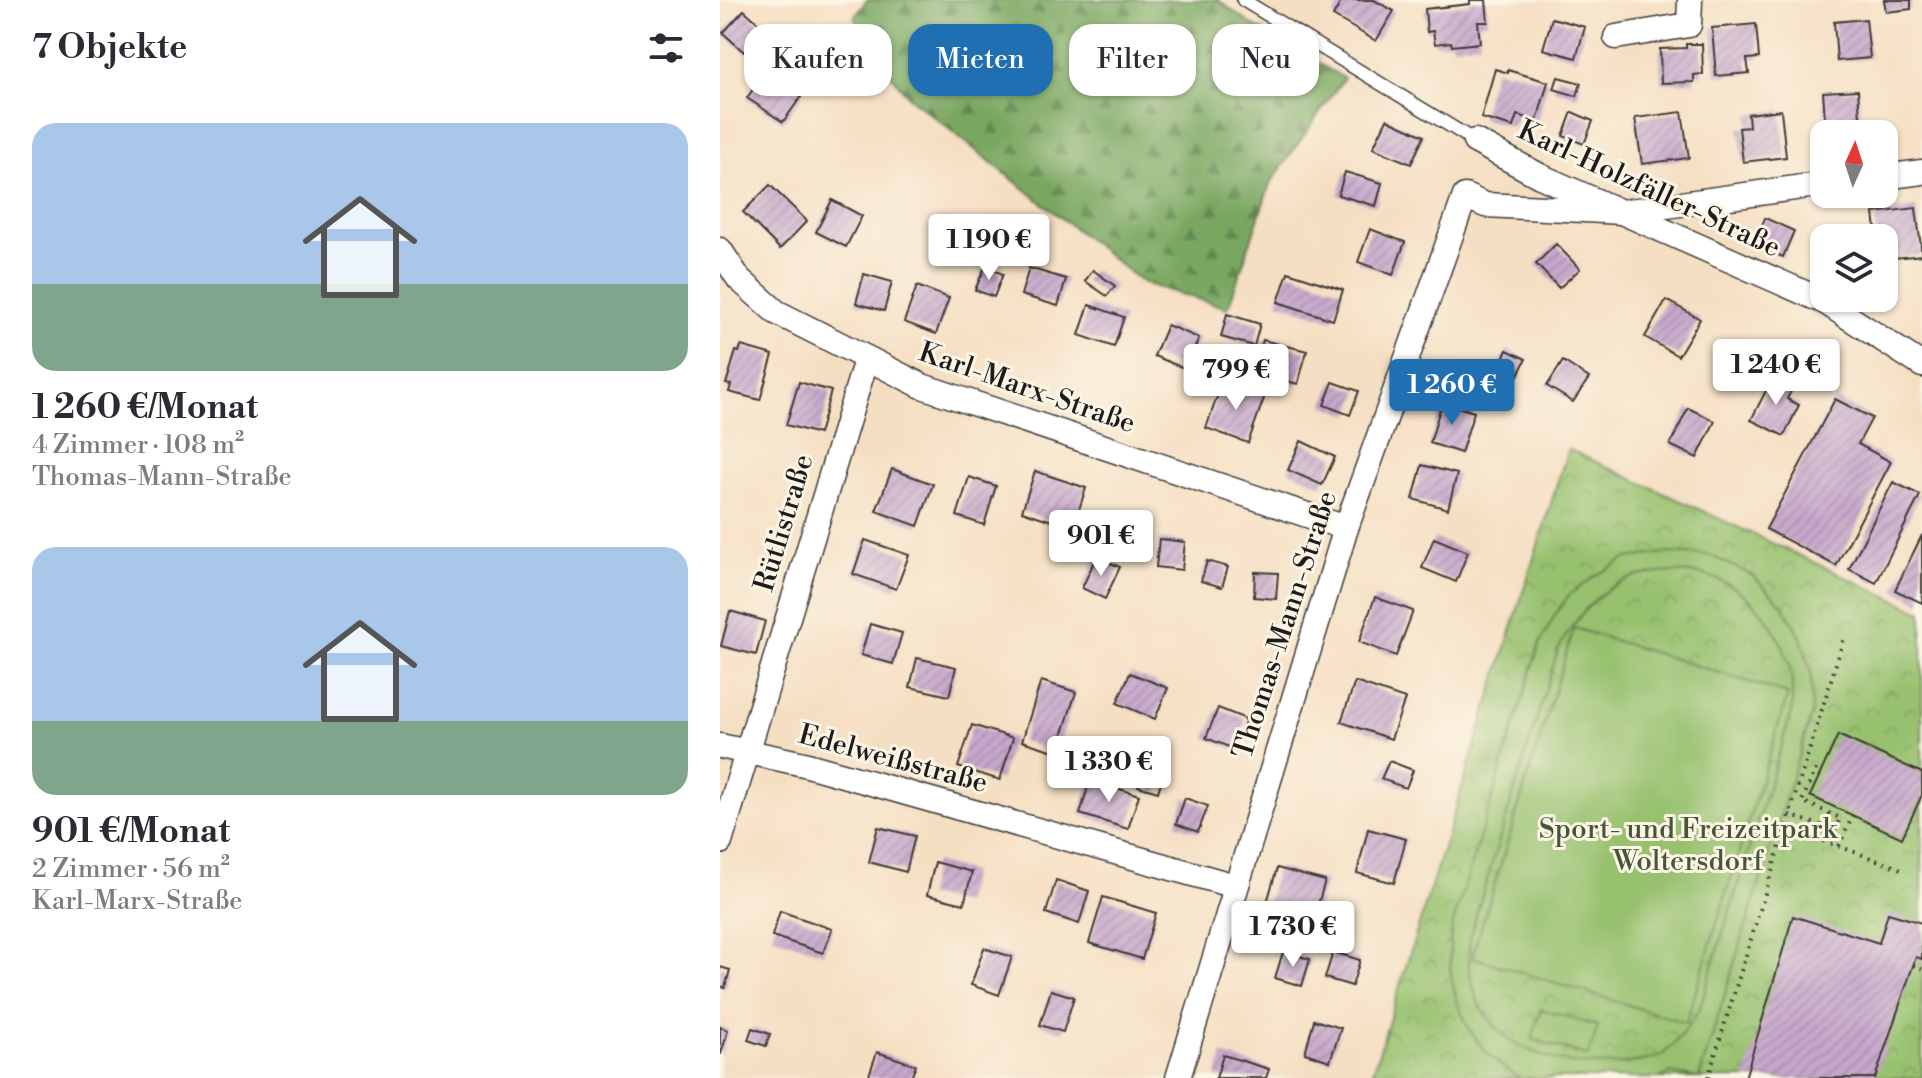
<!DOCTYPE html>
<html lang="de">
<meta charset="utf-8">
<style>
body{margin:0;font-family:"Libre Bodoni",serif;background:#f2f2f3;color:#2b2b33;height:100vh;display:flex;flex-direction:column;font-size:30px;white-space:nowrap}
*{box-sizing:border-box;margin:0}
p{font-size:26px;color:#7c7c81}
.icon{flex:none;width:44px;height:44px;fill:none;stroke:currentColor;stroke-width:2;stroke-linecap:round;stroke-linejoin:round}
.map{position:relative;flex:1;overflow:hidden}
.details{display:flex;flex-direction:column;background:#fff;width:720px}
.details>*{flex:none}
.banner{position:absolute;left:24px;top:24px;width:760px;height:72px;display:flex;gap:16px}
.needle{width:52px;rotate:3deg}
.buttons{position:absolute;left:1090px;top:120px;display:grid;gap:16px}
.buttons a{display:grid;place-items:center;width:88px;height:88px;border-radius:16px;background:#fff;box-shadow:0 2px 6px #0004;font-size:40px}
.price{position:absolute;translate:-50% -68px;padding:0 18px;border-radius:8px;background:#fff;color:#222;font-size:26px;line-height:52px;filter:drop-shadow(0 2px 4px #0008)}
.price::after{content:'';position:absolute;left:50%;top:48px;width:24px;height:18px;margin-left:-12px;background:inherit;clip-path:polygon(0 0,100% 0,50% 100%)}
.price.selected{background:#1f6fb2;color:#fff}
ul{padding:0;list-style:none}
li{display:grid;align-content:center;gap:16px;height:424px;padding:0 32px}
li span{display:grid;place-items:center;height:248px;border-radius:24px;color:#555}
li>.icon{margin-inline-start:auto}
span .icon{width:144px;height:144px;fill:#fffc;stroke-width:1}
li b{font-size:34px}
h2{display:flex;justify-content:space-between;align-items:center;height:96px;padding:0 32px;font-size:34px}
.pill{padding:0 28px;border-radius:24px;background:#fff;box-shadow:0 2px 6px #0004;font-size:28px;line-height:72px}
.pill.selected{background:#1f6fb2;color:#fff}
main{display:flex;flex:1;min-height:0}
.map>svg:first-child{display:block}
.forest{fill:url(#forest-firs);stroke:#4a623e;stroke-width:2}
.park{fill:url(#park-crowns);stroke:#5a6e45;stroke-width:2}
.pitch{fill:#97c16e;stroke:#5a6e45;stroke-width:2;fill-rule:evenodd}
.building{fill:url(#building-hatch)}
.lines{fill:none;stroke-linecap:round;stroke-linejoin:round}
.lane-casing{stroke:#3d3935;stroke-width:15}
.street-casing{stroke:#3d3935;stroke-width:27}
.path{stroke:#3d3935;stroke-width:4;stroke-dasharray:2 6;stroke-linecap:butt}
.lane{stroke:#fff;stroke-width:12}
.street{stroke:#fff;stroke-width:24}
.labels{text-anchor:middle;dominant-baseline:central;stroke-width:6;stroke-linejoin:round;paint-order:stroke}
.street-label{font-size:28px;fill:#1c1c1c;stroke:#fcf5e5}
.park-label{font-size:28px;fill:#475639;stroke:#fcf5e5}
</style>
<main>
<section class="details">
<h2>7 Objekte<svg class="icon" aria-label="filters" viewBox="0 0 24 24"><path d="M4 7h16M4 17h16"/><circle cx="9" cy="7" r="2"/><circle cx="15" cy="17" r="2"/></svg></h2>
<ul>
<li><span style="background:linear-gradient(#a9c7e8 65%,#7fa58c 0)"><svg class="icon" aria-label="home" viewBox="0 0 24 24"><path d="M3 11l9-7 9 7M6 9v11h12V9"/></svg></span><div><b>1 260 €/Monat</b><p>4 Zimmer · 108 m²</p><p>Thomas-Mann-Straße</p></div></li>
<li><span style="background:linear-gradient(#a9c7e8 70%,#7fa58c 0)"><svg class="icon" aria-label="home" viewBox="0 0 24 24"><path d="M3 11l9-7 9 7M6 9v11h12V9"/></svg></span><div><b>901 €/Monat</b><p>2 Zimmer · 56 m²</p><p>Karl-Marx-Straße</p></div></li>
</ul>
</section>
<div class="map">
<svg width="1202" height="1078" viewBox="0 0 1202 1078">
<defs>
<pattern id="forest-firs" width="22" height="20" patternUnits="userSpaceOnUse" patternTransform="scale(2)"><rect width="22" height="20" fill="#79a761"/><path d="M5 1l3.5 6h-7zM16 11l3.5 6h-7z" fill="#62874f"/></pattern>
<pattern id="park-crowns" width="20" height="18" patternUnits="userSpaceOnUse" patternTransform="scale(2)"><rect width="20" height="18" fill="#97c16e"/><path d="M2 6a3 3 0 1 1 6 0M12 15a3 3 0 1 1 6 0" fill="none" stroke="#82a55f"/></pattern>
<pattern id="building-hatch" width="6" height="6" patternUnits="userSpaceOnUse" patternTransform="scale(2)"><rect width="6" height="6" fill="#c6a7cb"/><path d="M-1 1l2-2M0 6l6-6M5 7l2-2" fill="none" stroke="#aa8fae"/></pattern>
</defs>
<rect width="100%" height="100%" fill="#fcf5e5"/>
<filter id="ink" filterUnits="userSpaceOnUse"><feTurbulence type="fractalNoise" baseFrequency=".0125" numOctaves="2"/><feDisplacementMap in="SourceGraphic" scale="16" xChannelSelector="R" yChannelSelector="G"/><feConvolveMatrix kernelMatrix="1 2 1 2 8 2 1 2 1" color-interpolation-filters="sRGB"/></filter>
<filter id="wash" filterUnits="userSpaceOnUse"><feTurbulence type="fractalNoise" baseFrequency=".006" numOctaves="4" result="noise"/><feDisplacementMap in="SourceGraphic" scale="32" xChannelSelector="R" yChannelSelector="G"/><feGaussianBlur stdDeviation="1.8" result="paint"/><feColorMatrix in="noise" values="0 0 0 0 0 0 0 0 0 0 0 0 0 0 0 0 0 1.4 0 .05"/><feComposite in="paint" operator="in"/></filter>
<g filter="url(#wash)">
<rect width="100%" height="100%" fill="#f5dfc3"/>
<polygon class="forest" points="147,0 498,0 531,24 624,78 550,184 508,308 423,283 189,97 152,51 134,17"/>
<polygon class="park" points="848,449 1202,612 1202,1078 651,1078"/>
<g class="pitch">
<path d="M945,553L989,555L1032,575L1063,605L1081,638L1091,673L1092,713L979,1078L951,1073L940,1078H800C744,1047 723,987 732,927L820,643L835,615L849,595L875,576L907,558ZM946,572C958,573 972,572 984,575C1030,586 1061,629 1071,673C1073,685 1072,698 1072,711L979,1010C968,1027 956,1045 939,1057C865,1078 764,1060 750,974C747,960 749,945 751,931L838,650C855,618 878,588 914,577C924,574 936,574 946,572Z"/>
<polygon points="854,628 1068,694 966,1023 752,957"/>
<polygon points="821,1009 878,1026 868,1056 812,1039"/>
</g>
<g id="blocks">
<g class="building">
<polygon points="622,0 654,0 674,11 656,41 613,16"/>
<polygon points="750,0 766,0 768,22 758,22 760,43 732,46 731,42 715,44 713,31 707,32 705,9 750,4"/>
<polygon points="1164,0 1191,0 1191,9 1166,12"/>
<polygon points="24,10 45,29 24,52 3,33"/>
<polygon points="832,18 865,27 856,58 823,49"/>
<polygon points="1146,19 1150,58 1117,61 1114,22"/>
<polygon points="1036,24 1039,58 1027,59 1029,73 996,76 992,28"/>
<polygon points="966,44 982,44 983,74 974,75 974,82 941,83 940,49 966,48"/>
<polygon points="47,69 83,94 63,122 27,98"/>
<polygon points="775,69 788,73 788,70 828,82 817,121 797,115 793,127 761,118"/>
<polygon points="838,77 861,83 857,96 834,89"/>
<polygon points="1138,90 1141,130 1106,132 1103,92"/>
<polygon points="1061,110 1066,157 1023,162 1019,128 1029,127 1028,114"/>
<polygon points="852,112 873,121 864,144 843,136"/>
<polygon points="962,112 969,158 922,164 915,118"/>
<polygon points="667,119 704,136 691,164 653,148"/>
<polygon points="625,172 662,183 656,206 618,195"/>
<polygon points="50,185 87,221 60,249 23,212"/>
<polygon points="112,200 142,216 126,247 96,232"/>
<polygon points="1196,208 1202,255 1175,258 1173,241 1164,242 1164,238 1157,238 1154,213"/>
<polygon points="1045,218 1074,231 1063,257 1034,245"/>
<polygon points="650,229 685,242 673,275 638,262"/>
<polygon points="836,244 860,269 839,288 816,264"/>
<polygon points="265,267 283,274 274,297 255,290"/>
<polygon points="309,268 346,279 338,306 301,295"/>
<polygon points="373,270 395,286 387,296 365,281"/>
<polygon points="568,272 623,290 613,320 558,302"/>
<polygon points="144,274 172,282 164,311 136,303"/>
<polygon points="197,286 229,298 216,334 184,322"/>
<polygon points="946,300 980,319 958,356 925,337"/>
<polygon points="369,305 404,317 394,347 359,335"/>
<polygon points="507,314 540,324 534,346 501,337"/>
<polygon points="447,325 479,338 466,369 434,356"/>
<polygon points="543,340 587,351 578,384 534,372"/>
<polygon points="21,346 53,355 40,400 9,392 11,385 6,384 16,351 19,352"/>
<polygon points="787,350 806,359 795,381 776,372"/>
<polygon points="843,361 869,378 853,402 827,386"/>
<polygon points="1054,375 1074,385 1067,399 1079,405 1064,436 1031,420"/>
<polygon points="503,380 545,395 528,443 486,428"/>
<polygon points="79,382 111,391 99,434 66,425"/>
<polygon points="613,382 639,391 630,415 604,405"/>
<polygon points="1115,399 1152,418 1138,444 1171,462 1116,566 1046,529"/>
<polygon points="722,402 754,412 741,453 710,443"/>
<polygon points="968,408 995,421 977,458 950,445"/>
<polygon points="581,441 615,457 602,485 568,470"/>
<polygon points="702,465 737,474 728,509 693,499"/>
<polygon points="172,469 213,484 198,526 156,511"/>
<polygon points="315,471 366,488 353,528 302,511"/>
<polygon points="249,477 276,486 264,525 237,516"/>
<polygon points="1173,482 1200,495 1156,583 1129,569"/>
<polygon points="1202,535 1202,603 1175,590"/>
<polygon points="714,538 748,552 736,582 702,568"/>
<polygon points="439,539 465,542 462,570 436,567"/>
<polygon points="145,540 189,555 176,589 133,574"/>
<polygon points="376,557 400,567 385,599 362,588"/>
<polygon points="487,561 508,567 502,587 481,581"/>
<polygon points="535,572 558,573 556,599 534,597"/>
<polygon points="655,597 693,611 676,656 639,642"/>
<polygon points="10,611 45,621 36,655 1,646"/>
<polygon points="150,624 182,633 173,664 141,655"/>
<polygon points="197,658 236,667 229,696 190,687"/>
<polygon points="410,673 448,688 435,719 397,703"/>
<polygon points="321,681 356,692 337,752 302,741"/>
<polygon points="635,682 685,699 671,739 621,722"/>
<polygon points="498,708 526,719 514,749 486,738"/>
<polygon points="252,725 293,738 280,780 238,767"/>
<polygon points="1118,735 1202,773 1202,795 1182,838 1090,796"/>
<polygon points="430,745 450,751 438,792 418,786"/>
<polygon points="669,761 693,770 686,788 661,779"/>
<polygon points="370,780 419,795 408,829 360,814"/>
<polygon points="465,798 488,806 478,832 456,824"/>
<polygon points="158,827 195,836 186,872 149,862"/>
<polygon points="648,829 686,839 674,883 637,873"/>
<polygon points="215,862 252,872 244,904 207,895"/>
<polygon points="557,868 605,881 591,927 544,913"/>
<polygon points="336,880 369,891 359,924 326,913"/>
<polygon points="383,897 436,913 422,959 369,943"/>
<polygon points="60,911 112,929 103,953 52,936"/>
<polygon points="1168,913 1202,923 1202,959 1196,957 1155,1078 1025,1078 1073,916 1159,943"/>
<polygon points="264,948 292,957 279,995 251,985"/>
<polygon points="563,952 590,959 582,986 555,978"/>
<polygon points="613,952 640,960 632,986 605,978"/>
<polygon points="0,967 10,970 5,988 0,986"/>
<polygon points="331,990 354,997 343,1032 320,1025"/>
<polygon points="594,1020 621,1028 610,1061 585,1053"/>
<polygon points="0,1027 8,1030 1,1054 0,1054"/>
<polygon points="32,1028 50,1034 46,1046 28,1040"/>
<polygon points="157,1052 196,1065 191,1078 148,1078"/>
<polygon points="503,1055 549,1069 546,1078 496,1078"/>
</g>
</g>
</g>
<g filter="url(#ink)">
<use href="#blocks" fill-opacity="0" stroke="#3d3935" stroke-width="2"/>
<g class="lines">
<defs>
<polyline id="lane" points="523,0 755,141"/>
<g id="street">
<polyline points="896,37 969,25 970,0"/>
<polyline points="755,141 820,176 1105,302 1202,365"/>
<polyline points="1164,177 1202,172"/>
<polyline points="0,250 19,279 56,312 202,386 626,528"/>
<polyline points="0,746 84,764 515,886"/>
<polyline points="0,842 146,360"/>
<polyline points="458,1078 626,528 745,196 765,205 903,212 1104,184"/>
</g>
</defs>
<use href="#lane" class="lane-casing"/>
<use href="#street" class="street-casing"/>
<g class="path">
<polyline points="1069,815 1115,830 1120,818 1082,801 1097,767"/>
<polyline points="1066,827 1181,869"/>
<polyline points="1119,846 1133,815"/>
<polyline points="1193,966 1202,969"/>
<polyline points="988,1078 1124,638"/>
</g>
<use href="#lane" class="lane"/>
<use href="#street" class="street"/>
</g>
</g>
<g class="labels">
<g class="street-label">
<text transform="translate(929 189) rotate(25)">Karl-Holzfäller-Straße</text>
<text transform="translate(307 388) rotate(19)">Karl-Marx-Straße</text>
<text transform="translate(64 523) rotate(-73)">Rütlistraße</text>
<text transform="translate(565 625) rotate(-72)">Thomas-Mann-Straße</text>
<text transform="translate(173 759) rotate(15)">Edelweißstraße</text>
</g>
<g class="park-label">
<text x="968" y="829">Sport- und Freizeitpark<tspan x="968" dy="32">Woltersdorf</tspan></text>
</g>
</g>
</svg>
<div class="buttons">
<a><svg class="needle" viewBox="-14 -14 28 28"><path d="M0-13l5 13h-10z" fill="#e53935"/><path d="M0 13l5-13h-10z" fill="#7c7c81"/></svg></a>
<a><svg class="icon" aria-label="layers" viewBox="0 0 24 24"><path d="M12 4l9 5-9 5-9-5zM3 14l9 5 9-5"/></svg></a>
</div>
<b class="price" style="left:269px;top:282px">1 190 €</b>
<b class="price" style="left:1056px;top:407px">1 240 €</b>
<b class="price" style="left:516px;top:412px">799 €</b>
<b class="price selected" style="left:732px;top:427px">1 260 €</b>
<b class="price" style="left:381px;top:578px">901 €</b>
<b class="price" style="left:389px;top:804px">1 330 €</b>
<b class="price" style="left:573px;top:969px">1 730 €</b>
<div class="banner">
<a class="pill">Kaufen</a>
<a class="pill selected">Mieten</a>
<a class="pill">Filter</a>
<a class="pill">Neu</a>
</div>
</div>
</main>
